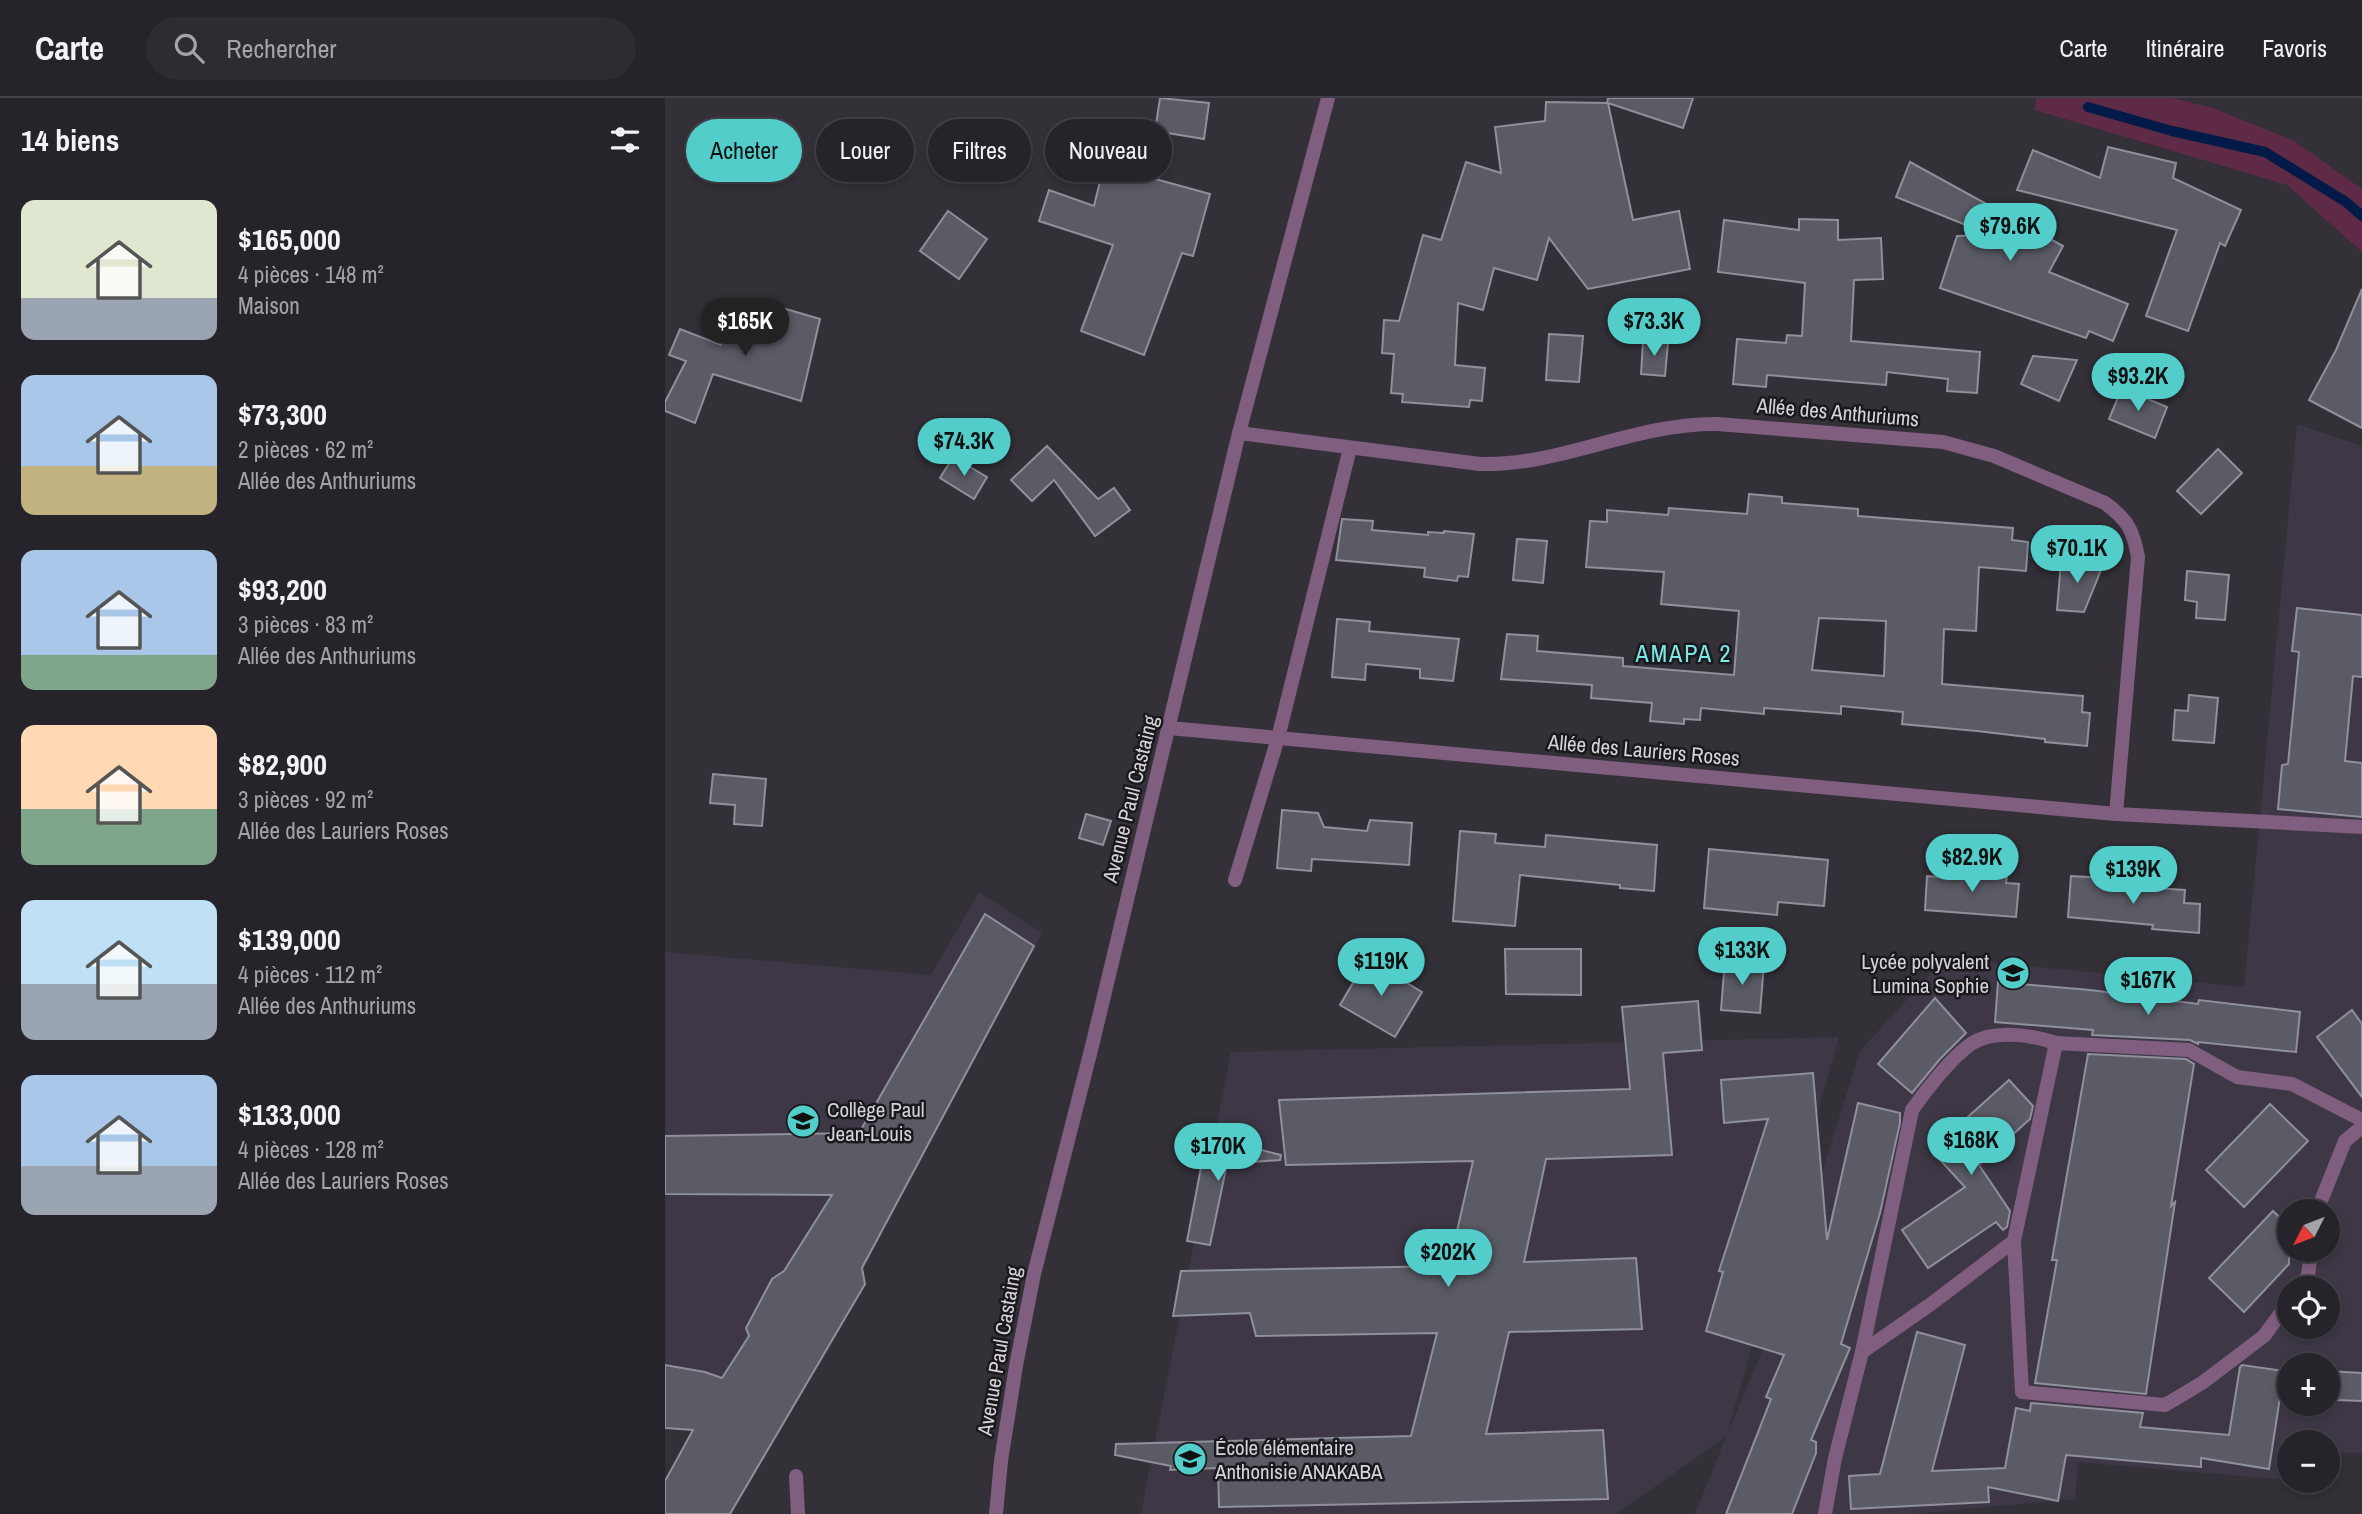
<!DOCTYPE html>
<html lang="fr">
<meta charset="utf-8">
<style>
body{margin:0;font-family:"Archivo Narrow",sans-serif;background:#2e2c32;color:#f1f3f6;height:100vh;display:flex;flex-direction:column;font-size:26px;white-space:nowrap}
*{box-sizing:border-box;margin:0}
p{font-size:23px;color:#a4a4a8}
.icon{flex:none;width:38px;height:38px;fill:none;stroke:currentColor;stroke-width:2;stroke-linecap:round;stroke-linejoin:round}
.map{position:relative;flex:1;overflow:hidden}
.panel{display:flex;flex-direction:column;background:#26242a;width:665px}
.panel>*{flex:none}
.guide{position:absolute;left:21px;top:21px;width:665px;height:63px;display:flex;gap:14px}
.needle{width:46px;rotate:228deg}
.fabs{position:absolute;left:1612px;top:1101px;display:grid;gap:14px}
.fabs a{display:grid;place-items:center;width:63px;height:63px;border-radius:50%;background:#26242a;box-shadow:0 4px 10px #0003,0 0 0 2px #424147;font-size:35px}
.price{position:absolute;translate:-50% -60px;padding:0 16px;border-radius:24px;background:#53cdca;color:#111;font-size:23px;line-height:46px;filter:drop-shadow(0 2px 4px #0008)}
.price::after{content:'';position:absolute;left:50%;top:42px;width:21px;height:16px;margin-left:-10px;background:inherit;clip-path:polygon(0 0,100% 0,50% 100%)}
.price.active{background:#222;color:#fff}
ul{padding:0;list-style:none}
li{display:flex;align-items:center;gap:21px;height:175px;padding:0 21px}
li span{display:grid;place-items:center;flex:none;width:196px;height:140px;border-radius:14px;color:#555}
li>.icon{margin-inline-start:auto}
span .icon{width:84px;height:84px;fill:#fffc;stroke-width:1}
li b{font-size:30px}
h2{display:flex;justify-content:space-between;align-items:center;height:84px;padding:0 21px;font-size:30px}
.chip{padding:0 24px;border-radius:32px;background:#26242a;box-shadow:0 4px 10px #0003,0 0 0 2px #424147;font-size:24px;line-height:63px}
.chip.active{background:#53cdca;color:#111}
header{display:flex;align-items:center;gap:42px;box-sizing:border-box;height:98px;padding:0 35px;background:#26242a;border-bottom:2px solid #424147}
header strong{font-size:33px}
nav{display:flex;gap:38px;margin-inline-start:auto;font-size:24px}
.search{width:490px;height:63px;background:#2e2c32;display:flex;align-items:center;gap:18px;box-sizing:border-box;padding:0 24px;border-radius:38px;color:#a4a4a8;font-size:26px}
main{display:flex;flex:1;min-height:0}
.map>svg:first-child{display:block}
.built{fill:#3e3846;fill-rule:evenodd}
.green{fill:#5e2a45}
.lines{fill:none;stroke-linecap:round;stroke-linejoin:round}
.stream{stroke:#021a47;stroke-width:10}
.building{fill:#5a5b65;stroke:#8f909b;stroke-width:2;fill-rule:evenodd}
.service{stroke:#805e80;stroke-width:14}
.minor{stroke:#805e80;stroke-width:14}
.labels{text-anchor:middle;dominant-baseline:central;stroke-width:5;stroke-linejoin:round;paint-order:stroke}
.street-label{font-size:21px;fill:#d6d4d9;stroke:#1a191d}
.poi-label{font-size:21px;fill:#d6d4d9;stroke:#1a191d;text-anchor:start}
.quarter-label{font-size:24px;letter-spacing:2px;fill:#7ce8e4;stroke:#1a191d}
</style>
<header>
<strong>Carte</strong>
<div class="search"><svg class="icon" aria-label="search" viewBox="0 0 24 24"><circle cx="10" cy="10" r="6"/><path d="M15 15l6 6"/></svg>Rechercher</div>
<nav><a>Carte</a><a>Itinéraire</a><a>Favoris</a></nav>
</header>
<main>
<section class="panel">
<h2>14 biens<svg class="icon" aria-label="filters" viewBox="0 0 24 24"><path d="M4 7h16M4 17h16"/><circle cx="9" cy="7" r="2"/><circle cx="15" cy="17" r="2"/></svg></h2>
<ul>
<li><span style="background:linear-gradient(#dfe7d0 70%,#9aa5b1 0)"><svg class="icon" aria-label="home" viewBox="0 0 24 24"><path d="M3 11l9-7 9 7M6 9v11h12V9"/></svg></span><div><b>$165,000</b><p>4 pièces · 148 m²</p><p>Maison</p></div></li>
<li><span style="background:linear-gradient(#a9c7e8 65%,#c2b280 0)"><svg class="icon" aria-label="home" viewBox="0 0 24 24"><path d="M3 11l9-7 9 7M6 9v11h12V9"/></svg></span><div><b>$73,300</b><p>2 pièces · 62 m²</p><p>Allée des Anthuriums</p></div></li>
<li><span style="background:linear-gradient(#a9c7e8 75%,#7fa58c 0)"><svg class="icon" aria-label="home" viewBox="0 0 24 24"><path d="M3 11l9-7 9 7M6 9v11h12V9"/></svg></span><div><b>$93,200</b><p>3 pièces · 83 m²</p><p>Allée des Anthuriums</p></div></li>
<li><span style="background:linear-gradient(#ffd9b3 60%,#7fa58c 0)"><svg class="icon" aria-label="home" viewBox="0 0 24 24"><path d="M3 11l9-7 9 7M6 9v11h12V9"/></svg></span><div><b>$82,900</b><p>3 pièces · 92 m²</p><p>Allée des Lauriers Roses</p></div></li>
<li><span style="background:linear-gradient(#bfe0f5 60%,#9aa5b1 0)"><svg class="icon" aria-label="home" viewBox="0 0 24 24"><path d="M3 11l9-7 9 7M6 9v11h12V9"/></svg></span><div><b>$139,000</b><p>4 pièces · 112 m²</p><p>Allée des Anthuriums</p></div></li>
<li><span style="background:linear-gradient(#a9c7e8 65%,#9aa5b1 0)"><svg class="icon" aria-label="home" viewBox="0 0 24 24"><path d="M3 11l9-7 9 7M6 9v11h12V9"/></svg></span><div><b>$133,000</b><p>4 pièces · 128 m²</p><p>Allée des Lauriers Roses</p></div></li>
</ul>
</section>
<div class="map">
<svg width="1697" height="1416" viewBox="0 0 1697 1416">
<rect width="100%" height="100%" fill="#333038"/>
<g class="built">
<path d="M1632,326L1697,348V1355L1663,1354L1662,1344H1624V1382L1413,1364L1410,1401L1246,1416H1030L1061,1339L951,1416H476L566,954L1174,939L1062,1337L1113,1215L1195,953L1280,860L1579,889ZM1624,1113H1662V1152H1624ZM1624,1190H1662V1228H1624ZM1624,1267H1662V1306H1624Z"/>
<polygon points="314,794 377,835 198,1169 200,1186 0,1416 0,1383 28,1332 0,1330 0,854 266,877"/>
</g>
<polygon class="green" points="1371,0 1508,0 1548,10 1629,43 1697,91 1697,154 1622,87 1370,12"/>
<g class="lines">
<polyline class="stream" points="1423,9 1507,33 1600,54 1681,104 1697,118"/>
</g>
<g class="building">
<polygon points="495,0 544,5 539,41 490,33"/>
<polygon points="943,0 1028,0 1018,30 943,5 968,122 1014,113 1025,171 923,191 884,140 872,182 829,170 818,212 793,205 790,267 820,270 817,303 805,302 804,309 737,304 738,296 726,295 729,256 717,255 719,222 734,223 758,137 776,142 801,64 836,75 830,29 880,23 881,4 942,5"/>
<polygon points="1443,49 1511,65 1508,80 1576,112 1560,148 1555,145 1523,233 1481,218 1512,132 1352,92 1368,52 1435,80"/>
<polygon points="1245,64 1398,148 1384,174 1463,206 1448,243 1424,233 1421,240 1275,190 1292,138 1326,137 1231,99"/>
<polygon points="439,67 545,96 528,158 517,155 479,257 416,233 448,147 374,123 384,92 429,108"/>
<polygon points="283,113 322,141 294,181 255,153"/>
<polygon points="1134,121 1173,122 1173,142 1216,140 1218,181 1189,182 1186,243 1315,254 1312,295 1282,293 1283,281 1222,274 1221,287 1102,277 1101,289 1068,286 1072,241 1121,245 1122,237 1137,238 1140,185 1053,174 1059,122 1134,132"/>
<polygon points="1697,191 1697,330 1644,302 1671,252"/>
<polygon points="97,204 155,221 136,303 48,276 30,325 0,313 0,304 21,263 4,257 15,231 56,247 63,214 93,223"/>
<polygon points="884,236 918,238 914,284 881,282"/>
<polygon points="978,243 1003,245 1000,278 976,276"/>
<polygon points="1368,258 1412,262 1394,303 1356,286"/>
<polygon points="1457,290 1502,309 1490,340 1444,321"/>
<polygon points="382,348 433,401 449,390 465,412 430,438 389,382 367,403 346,382"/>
<polygon points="1553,351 1577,375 1536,416 1512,393"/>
<polygon points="288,359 322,379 309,401 275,380"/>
<path d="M1084,396L1117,399V405L1193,411V418L1348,430L1347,442L1363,444L1361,473L1314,469L1311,533L1279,531L1277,586L1418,598L1417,614L1425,615L1422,648L1380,644V641L1312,633L1237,626L1238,614L1176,608V616L1099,610V616L1036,610L1035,622L1019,621V626L985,623L987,605L926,600L927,587L836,581L842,536L873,538L872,553L958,560V568L1069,577L1074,513L996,506L999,474L921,469L925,423L942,424V412L1003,417L1004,410L1082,416ZM1154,520L1221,523L1219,578L1147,572Z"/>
<polygon points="677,421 708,423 707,432 763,437 763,434 779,435 779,433 809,436 803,479 793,478 792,483 759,479 760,470 671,462"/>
<polygon points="852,441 882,443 878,485 848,482"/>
<polygon points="1396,463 1438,467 1419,514 1392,512"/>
<polygon points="1522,473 1564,477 1560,522 1531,520 1532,504 1520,502"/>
<polygon points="1632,510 1697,517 1697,579 1688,578 1680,663 1697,665 1697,719 1613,711 1617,667 1623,666 1634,554 1627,553"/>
<polygon points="672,521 705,524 704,533 794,541 788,583 755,580 755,571 701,566 700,582 667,579"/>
<polygon points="1524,597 1553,600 1549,645 1508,642 1510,612 1523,613"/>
<polygon points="48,676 101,681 97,728 69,726 70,707 45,705"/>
<polygon points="617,712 653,715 659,729 702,733 705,722 747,725 744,767 647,761 646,773 612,770"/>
<polygon points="421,716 446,723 438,747 414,740"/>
<polygon points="795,733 831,736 830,745 880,749 881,737 992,747 989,793 955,790 955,787 855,777 850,828 788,823"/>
<polygon points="1044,751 1163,762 1159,808 1113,804 1112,817 1039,810"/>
<polygon points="1275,771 1342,777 1341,785 1354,786 1351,819 1260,812 1262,778 1275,779"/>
<polygon points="1406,778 1440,780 1439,789 1491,793 1491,790 1520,792 1519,805 1535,806 1534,835 1487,831 1488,827 1403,819"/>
<polygon points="320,816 369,848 197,1170 200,1186 65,1416 0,1416 0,1383 28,1332 0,1330 0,1267 40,1274 57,1280 84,1238 81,1230 107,1181 119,1173 167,1097 0,1096 0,1038 194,1035"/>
<polygon points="840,851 916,851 916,897 841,896"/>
<polygon points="702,861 757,894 730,939 675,907"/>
<polygon points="1060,862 1099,866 1095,915 1056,912"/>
<polygon points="1333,884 1425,892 1533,906 1534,902 1635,914 1631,954 1533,944 1533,946 1525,942 1427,937 1428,932 1330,924"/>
<polygon points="1270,900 1301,935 1275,961 1247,995 1213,966"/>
<polygon points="1033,903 1037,952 998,955 1007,1057 881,1061 859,1164 971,1160 977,1231 844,1234 821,1336 938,1332 943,1401 554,1409 553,1370 505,1372 506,1368 450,1357 451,1346 746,1338 772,1235 591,1238 585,1215 508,1218 516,1173 784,1168 808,1063 621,1067 614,1002 965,991 957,909"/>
<polygon points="1687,912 1697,926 1697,999 1652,939"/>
<polygon points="1423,956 1521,961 1529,966 1506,1108 1510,1104 1481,1296 1370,1285 1392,1162 1387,1162"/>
<polygon points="1148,975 1162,1142 1193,1005 1235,1015 1235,1025 1215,1115 1176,1246 1185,1250 1146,1342 1151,1344 1151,1355 1127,1416 1061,1416 1106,1301 1101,1299 1119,1257 1041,1233 1058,1174 1054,1173 1103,1021 1059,1025 1056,982"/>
<polygon points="1344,982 1368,1008 1365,1021 1314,1067 1345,1113 1342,1129 1338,1132 1331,1124 1263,1170 1237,1132 1300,1089 1266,1052"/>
<polygon points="1605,1006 1643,1043 1579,1109 1541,1072"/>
<polygon points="542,1038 616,1057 615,1062 562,1066 545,1147 522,1143"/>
<polygon points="1608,1113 1624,1128 1624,1166 1579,1214 1544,1180"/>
<polygon points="1252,1234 1300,1247 1267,1373 1340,1370 1351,1310 1365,1313 1366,1305 1478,1315 1475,1329 1564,1337 1575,1269 1577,1267 1619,1273 1604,1371 1536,1360 1536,1369 1401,1357 1393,1403 1323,1389 1324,1404 1186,1411 1184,1378 1215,1376"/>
<polygon points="1662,1273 1697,1275 1697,1303 1671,1302 1662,1293"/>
</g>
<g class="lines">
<g class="service">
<polyline points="1451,716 1697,729"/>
<polyline points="570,782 613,640 685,350"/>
<polyline points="1652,1113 1680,1043 1697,1029"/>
<polyline points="1634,1190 1643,1178 1646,1152"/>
<polyline points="1624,1204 1599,1238 1537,1285 1500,1307 1357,1294 1349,1143 1391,945 1524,952 1572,979 1627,986 1697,1022"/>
<path d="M1197,1254L1247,1012C1261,992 1286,960 1306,946C1328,931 1367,937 1391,945"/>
<polyline points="131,1378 133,1416"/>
<polyline points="1160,1416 1170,1360 1197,1254 1266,1206 1349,1143"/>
</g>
<g class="minor">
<path d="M504,630L1451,716L1473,459C1468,432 1463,422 1440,405L1329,358L1278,344L1052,326C970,325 897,368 815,366L574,335"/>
<polyline points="331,1416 336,1363 351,1268 369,1176 427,948 574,335 663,0"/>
</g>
</g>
<defs>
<symbol id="school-disc" viewBox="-11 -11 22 22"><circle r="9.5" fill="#53cdca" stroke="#1a191d"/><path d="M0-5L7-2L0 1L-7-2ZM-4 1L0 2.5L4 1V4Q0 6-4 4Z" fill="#111"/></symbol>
</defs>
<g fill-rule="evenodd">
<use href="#school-disc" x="1329" y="856" width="38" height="38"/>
<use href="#school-disc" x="119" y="1004" width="38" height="38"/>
<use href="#school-disc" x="506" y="1342" width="38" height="38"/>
</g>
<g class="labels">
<g class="street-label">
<text transform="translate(1173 314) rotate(5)">Allée des Anthuriums</text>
<text transform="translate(979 652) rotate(5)">Allée des Lauriers Roses</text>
<text transform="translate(465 701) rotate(-76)">Avenue Paul Castaing</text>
<text transform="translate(334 1253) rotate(-80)">Avenue Paul Castaing</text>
</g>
<g class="poi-label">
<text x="1324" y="863" text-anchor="end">Lycée polyvalent<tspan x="1324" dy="24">Lumina Sophie</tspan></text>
<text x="162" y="1011">Collège Paul<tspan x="162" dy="24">Jean-Louis</tspan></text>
<text x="550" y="1349">École élémentaire<tspan x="550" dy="24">Anthonisie ANAKABA</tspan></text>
</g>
<g class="quarter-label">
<text x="1019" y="555">AMAPA 2</text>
</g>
</g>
</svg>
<div class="fabs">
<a><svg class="needle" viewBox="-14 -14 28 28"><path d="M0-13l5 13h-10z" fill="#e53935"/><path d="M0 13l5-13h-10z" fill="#a4a4a8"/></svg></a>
<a><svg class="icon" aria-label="locate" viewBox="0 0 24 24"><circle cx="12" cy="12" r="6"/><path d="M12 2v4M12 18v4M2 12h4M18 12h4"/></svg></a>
<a>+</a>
<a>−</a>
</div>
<b class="price" style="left:1345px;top:165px">$79.6K</b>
<b class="price active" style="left:80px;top:260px">$165K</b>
<b class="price" style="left:989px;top:260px">$73.3K</b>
<b class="price" style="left:1473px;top:315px">$93.2K</b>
<b class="price" style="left:299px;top:380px">$74.3K</b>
<b class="price" style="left:1412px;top:487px">$70.1K</b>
<b class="price" style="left:1307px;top:796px">$82.9K</b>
<b class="price" style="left:1468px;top:808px">$139K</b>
<b class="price" style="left:1077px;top:889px">$133K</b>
<b class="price" style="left:716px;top:900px">$119K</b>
<b class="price" style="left:1483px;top:919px">$167K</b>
<b class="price" style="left:1306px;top:1079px">$168K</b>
<b class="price" style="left:553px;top:1085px">$170K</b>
<b class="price" style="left:783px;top:1191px">$202K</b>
<div class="guide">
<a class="chip active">Acheter</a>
<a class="chip">Louer</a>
<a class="chip">Filtres</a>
<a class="chip">Nouveau</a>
</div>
</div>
</main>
